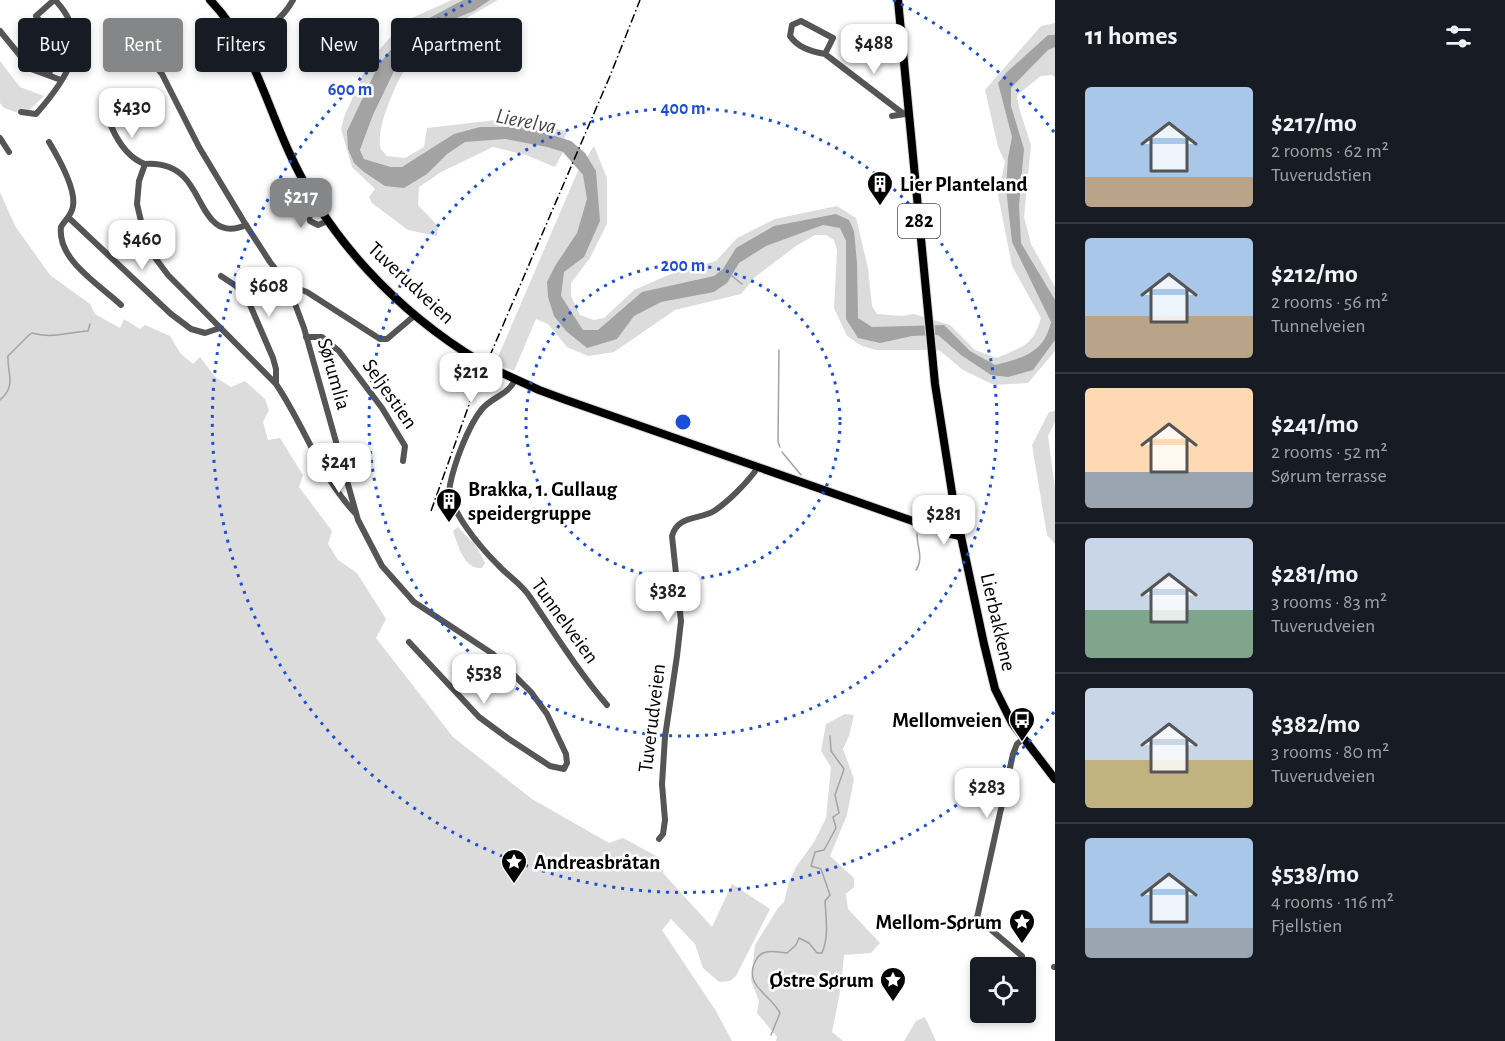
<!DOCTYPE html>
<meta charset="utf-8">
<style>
body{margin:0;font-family:"Alegreya Sans",sans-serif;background:#242831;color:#f1f3f6;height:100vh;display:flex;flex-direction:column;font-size:22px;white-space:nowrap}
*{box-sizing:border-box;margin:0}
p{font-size:20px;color:#9ea1a6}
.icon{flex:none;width:33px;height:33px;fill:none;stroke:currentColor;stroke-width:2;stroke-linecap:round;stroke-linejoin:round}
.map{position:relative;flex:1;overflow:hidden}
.sheet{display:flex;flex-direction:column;background:#171b24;width:450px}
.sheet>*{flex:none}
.top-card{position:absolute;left:18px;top:18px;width:570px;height:54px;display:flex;gap:12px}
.tools{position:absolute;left:970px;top:957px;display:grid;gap:12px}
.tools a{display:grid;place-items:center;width:66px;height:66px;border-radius:6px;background:#171b24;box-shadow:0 3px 9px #0003;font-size:30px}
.price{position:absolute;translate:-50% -51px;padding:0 14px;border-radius:12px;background:#fff;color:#222;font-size:20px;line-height:39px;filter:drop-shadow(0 2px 3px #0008)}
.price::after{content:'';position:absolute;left:50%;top:36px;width:18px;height:14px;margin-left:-9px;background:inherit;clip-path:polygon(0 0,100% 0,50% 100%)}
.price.selected{background:#858687;color:#fff}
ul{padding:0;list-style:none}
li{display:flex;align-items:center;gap:18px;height:150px;padding:0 30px}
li+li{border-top:2px solid #363941}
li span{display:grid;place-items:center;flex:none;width:168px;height:120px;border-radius:6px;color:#555}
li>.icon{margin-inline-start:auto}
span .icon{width:72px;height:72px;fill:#fffc;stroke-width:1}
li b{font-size:26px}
h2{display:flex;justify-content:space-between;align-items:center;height:72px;padding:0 30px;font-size:26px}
.pill{padding:0 21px;border-radius:6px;background:#171b24;box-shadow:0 3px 9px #0003;font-size:21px;line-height:54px}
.pill.selected{background:#858687;color:#fff}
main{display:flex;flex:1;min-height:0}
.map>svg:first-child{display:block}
.green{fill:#dcdcdc}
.water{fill:#a3a3a3}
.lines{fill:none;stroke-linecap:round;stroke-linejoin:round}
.stream{stroke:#a3a3a3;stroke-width:1.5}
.major-casing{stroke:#dbdbdb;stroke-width:10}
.minor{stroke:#555;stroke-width:6}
.major{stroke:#000;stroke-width:8}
.rail{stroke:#000;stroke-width:1.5;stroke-dasharray:9 3 1.5 3;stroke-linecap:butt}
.ring{fill:none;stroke:#1d4ed8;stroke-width:3;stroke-dasharray:3 6}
.labels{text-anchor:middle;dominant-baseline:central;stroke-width:5;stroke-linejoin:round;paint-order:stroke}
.shield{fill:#fff;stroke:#4c4c4c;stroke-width:1.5}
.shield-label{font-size:20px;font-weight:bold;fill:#000}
.poi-label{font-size:21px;font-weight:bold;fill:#000;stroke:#fff;text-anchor:start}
.street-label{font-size:21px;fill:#000;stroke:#fff}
.water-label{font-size:22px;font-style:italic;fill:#444;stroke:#fff}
.centre{fill:#1d4ed8;stroke:#fff;stroke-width:3}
.ring-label{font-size:18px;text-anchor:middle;font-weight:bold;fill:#1d4ed8;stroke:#fff;stroke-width:5;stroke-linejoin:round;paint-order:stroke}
</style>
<main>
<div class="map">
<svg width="1055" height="1041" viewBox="0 0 1055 1041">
<rect width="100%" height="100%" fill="#fff"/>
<g class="green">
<path d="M452,0H463L394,45L354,163L427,174C437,163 451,145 466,141C495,134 535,143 563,152L555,167L526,155L493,147L441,172L419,187L418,205L438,226L437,236L408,230L372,203L369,197L375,189L352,167L341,129L344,117L369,61L405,21Z"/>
<path d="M490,0H498L421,44C406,61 373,126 381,149C381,149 386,155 387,156L405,158L424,147L427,128L505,119L567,131L564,139L527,127H480L402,167H391L364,159L360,150L373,115L401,57L422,32L474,11Z"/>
<path d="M1055,23V77L1052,75L1041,76L1017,95L1019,108L1031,145L1024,217L1031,244L1055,287V351L1028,383L994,385L963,370L939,350H876L862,346L847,336L834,308L837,250L834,240L826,235H815L796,246L755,277L741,294L675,310L614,352L588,356L567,347L548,324L536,319L514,371L495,364L577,173L594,146L607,178V224L590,258L571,283V296L580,315L594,320L604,318L634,290L673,273L716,261L737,238L775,219L837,206L856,218L868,268L872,306L877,314L902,316L914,314L950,325L975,350L997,358C1022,347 1033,346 1041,318L1012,266L998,195L1005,162L998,147L985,90L1041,26Z"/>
<polygon points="0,61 20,87 44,96 24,115 4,108 0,103"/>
<polygon points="0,192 15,226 50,275 90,304 95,314 120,328 124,319 140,329 145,325 170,336 181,354 193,364 200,357 215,377 231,387 245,381 265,399 269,410 263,422 268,440 280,438 303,475 299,487 332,531 328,544 338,560 357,573 386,619 376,638 453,737 532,799 609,843 623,838 658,857 664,874 712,927 732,884 770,909 736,976 730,981 719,982 703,968 695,944 671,919 662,930 716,1011 732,1041 0,1041"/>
<polygon points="1055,411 1055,422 1048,436 1055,488 1055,544 1047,535 1032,445 1049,412"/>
<path d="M458,527L471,541L474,540L476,542L475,544L485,563L482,568C464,570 458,545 453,531Z"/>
<polygon points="845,714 854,715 849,736 843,749 854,779 847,815 830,856 854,878 854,887 846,894 848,909 880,943 871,953 844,955 841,987 832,1032 843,1041 776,1041 777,1037 757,1013 759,1001 751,980 755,945 778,908 784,902 789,882 796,867 814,842 826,818 831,767 821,751 826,724"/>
<polygon points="925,1017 936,1041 904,1041 916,1021"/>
</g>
<path class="water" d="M463,0H490L474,11L422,32L401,57L373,115L360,150L364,159L391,167H402L454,134L480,127H527L571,141L585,153L596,171L600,221L584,257L564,272L561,296L583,330H598L642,292L714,276L723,269L736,248L774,226L836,214L849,220L854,231L857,263L858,318L872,327L944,325L970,351L995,365C1023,358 1044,353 1051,322L1012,242L1006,188L1008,158L1012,137L998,83L1007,72L1048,35H1055V47L1048,50L1011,88V106L1024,149L1019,205L1021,243L1055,300V340L1033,370L1008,377L991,375L961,355L938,335L912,336L880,343L858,338L846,319V241L840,228L823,225L766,246L739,263L727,283L714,292L661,302L634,316L617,339L587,348L566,331L554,316L548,297L547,282L555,266L577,233L587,199L583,175L563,152L547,147L505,139L465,142L447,154L427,174L404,188L385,186L364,172L354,163L348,149L347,131L379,64L407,30Z"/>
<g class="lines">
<g class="stream">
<polyline points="732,276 742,284"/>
<polyline points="779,350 778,442 780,447"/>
<path d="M0,400C17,385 7,374 8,356L29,335L32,333C52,339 68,332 88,331L90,324"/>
<polyline points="782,452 801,475"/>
<path d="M916,570C924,558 917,548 917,534"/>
<path d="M771,1035L780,1013C771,994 742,986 756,960C762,948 775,952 787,953L796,945L799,938L809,943L817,953H822C829,937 826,918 825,901L830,895L821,869L811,866L815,852L824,850L836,828L833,817L839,813L835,795L844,769L831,751L830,736"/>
</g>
<defs>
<g id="major">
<path d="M210,0C251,42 265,100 289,152C328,239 398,312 479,361"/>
<polyline points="898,0 935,384 953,499 984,644 995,689 1012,723 1055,779"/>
<polyline points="489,367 539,390 566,400 947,533 960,536"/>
</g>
</defs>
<use href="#major" class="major-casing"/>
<g class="minor">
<polyline points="0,31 31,69 61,80"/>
<polyline points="52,38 36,16 54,0"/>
<path d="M242,43C263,31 281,22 293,0"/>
<path d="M825,54L833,38L801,21L792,25L790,36C798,48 812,52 825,54L901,112L905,114L909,113"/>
<polyline points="147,56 162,74 199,147 246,225 270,262 288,285 304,328 358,520 382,566 414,602 493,654 531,692 547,714 566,754 567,763 564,769 550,766 509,739 479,717 409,642"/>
<polyline points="49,75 51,67 57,59"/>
<path d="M21,112L36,114C67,79 94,41 55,0"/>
<polyline points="892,116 905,114"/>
<path d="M111,126C118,142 128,158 145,164"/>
<polyline points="0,138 9,152"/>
<path d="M49,142C58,157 76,189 73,206C72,215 65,220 61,227C57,260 100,285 121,305"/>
<polyline points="316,202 308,211 310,221 318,225 328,221"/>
<polyline points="69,218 171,314 191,329 205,333 220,328"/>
<path d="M246,225C207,242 204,197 184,177C173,166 159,163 145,164L139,181L137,204L144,234L156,259L168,275L276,384C304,425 320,476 355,513"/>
<polyline points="221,276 236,286 247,298 273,358 276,369 276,383"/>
<polyline points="288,285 307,292 380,339 387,339 414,316"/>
<polyline points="306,337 322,337 339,351 382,408 405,446 403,461"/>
<path d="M515,380C508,395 492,397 482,409C468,426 454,464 450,485C446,508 482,549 498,565C508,576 522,584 530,597C555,634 578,671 607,705"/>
<path d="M659,839L663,834L665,820L662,784L665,737L677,656L681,621L672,536C678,515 699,520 714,511C728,502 749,481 758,467"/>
<polyline points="1022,956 977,918 1013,754 1017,744 1023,739"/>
<polyline points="1054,967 1055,967"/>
</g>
<use href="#major" class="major"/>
<polyline class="rail" points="431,511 470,402 610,76 640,0"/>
</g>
<g class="ring">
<circle cx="683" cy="422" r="157"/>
<circle cx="683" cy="422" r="314"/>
<path d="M1054 712A471 471 0 1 1 473 0M893 0A471 471 0 0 1 1054 132"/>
</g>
<defs>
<symbol id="building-pin" viewBox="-11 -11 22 30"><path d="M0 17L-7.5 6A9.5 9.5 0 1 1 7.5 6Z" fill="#000" stroke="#fff"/><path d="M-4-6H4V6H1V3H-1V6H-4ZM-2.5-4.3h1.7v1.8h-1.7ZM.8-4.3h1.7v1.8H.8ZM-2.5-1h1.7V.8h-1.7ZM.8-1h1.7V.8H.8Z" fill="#fff"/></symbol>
<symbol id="bus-pin" viewBox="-11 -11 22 30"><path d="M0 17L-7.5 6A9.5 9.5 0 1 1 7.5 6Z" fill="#000" stroke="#fff"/><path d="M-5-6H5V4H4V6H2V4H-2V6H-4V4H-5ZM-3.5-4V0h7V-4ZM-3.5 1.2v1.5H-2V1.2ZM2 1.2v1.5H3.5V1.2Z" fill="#fff"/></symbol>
<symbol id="sight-pin" viewBox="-11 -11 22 30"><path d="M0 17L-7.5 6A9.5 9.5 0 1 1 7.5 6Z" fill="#000" stroke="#fff"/><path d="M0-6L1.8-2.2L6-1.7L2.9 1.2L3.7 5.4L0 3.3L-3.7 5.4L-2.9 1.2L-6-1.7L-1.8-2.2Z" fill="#fff"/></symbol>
</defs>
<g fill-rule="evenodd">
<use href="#building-pin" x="865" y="169" width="30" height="40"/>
<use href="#building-pin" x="434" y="486" width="30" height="40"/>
<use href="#bus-pin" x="1007" y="705" width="30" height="40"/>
<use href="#sight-pin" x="499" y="847" width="30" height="40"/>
<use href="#sight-pin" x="1007" y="907" width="30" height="40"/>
<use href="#sight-pin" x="878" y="965" width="30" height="40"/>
</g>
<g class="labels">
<rect class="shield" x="898" y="204" width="42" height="34" rx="4.5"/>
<g class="shield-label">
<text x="919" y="221">282</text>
</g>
<g class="poi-label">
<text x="900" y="184">Lier Planteland</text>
<text x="468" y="489">Brakka, 1. Gullaug<tspan x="468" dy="24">speidergruppe</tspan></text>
<text x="1002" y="720" text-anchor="end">Mellomveien</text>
<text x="534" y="862">Andreasbråtan</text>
<text x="1002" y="922" text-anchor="end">Mellom-Sørum</text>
<text x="874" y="980" text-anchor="end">Østre Sørum</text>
</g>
<g class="street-label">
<text transform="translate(411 283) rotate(43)">Tuverudveien</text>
<text transform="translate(334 374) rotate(74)">Sørumlia</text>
<text transform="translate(390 394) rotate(55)">Seljestien</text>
<text transform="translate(565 621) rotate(54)">Tunnelveien</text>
<text transform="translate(998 622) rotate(77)">Lierbakkene</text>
<text transform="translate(652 718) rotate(-83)">Tuverudveien</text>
</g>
<g class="water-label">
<text transform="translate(526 121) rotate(11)">Lierelva</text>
</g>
</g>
<circle cx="683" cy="422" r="9" class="centre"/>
<g class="ring-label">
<text x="350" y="95">600 m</text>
<text x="683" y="114">400 m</text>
<text x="683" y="271">200 m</text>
</g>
</svg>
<div class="tools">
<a><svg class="icon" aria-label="locate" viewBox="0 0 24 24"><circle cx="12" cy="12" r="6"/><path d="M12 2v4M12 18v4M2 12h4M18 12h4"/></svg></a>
</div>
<b class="price" style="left:874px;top:75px">$488</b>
<b class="price" style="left:132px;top:139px">$430</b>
<b class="price selected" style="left:301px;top:229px">$217</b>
<b class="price" style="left:142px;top:271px">$460</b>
<b class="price" style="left:269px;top:318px">$608</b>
<b class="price" style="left:471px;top:404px">$212</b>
<b class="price" style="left:339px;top:494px">$241</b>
<b class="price" style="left:944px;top:546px">$281</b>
<b class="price" style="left:668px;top:623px">$382</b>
<b class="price" style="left:484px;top:705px">$538</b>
<b class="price" style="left:987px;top:819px">$283</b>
<div class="top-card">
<a class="pill">Buy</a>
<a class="pill selected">Rent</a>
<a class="pill">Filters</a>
<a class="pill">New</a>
<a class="pill">Apartment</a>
</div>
</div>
<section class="sheet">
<h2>11 homes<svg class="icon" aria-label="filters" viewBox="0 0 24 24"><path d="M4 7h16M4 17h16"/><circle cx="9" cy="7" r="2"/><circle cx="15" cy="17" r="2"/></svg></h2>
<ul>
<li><span style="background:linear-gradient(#a9c7e8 75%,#b9a48a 0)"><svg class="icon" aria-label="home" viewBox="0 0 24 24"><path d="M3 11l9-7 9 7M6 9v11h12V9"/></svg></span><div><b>$217/mo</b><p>2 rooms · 62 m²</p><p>Tuverudstien</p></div></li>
<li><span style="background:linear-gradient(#a9c7e8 65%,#b9a48a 0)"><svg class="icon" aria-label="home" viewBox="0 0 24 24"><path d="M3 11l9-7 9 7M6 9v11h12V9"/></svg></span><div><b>$212/mo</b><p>2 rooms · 56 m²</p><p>Tunnelveien</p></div></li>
<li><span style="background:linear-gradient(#ffd9b3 70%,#9aa5b1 0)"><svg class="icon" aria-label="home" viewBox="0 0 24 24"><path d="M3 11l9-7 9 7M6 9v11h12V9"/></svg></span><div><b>$241/mo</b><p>2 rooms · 52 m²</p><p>Sørum terrasse</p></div></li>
<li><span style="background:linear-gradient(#c9d6e8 60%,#7fa58c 0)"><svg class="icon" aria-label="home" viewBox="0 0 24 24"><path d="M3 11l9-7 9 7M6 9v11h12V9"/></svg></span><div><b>$281/mo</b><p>3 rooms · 83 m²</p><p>Tuverudveien</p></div></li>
<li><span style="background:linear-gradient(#c9d6e8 60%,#c2b280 0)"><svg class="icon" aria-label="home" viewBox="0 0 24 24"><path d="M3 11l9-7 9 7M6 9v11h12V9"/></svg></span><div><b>$382/mo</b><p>3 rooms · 80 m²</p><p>Tuverudveien</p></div></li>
<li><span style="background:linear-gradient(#a9c7e8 75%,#9aa5b1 0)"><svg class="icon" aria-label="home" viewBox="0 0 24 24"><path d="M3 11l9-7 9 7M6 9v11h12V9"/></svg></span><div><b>$538/mo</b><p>4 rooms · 116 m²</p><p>Fjellstien</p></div></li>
</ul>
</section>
</main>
